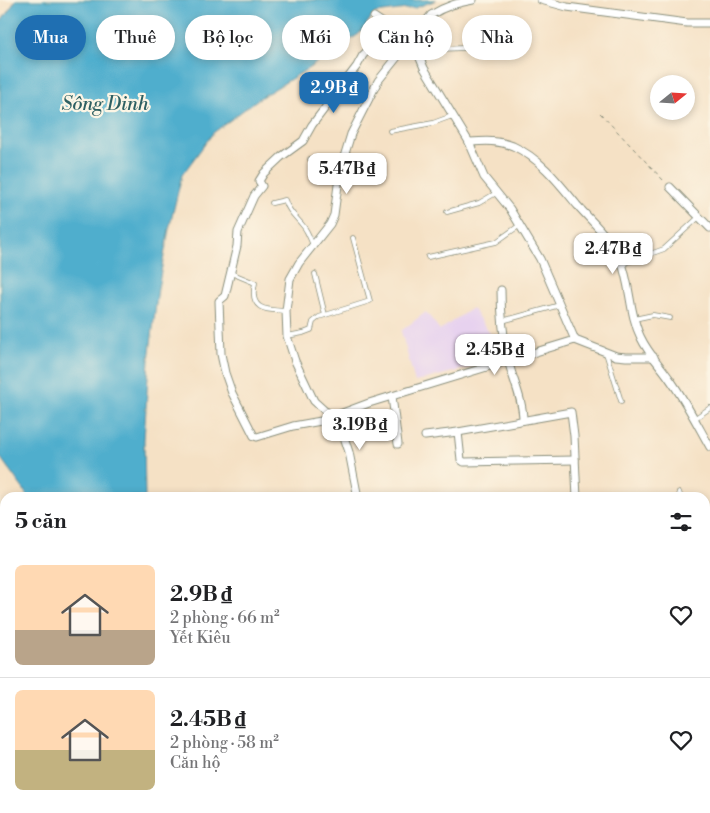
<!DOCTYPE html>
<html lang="vi">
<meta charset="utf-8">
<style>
body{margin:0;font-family:"Libre Bodoni",serif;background:#f2f2f2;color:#202124;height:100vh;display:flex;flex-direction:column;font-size:19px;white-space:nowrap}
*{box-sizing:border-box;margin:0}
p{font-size:16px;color:#757577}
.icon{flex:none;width:28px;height:28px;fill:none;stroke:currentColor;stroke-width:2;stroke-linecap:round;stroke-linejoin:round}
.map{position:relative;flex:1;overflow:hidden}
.drawer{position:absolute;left:0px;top:492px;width:710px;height:321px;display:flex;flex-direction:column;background:#fff;border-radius:15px 15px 0 0;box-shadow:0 2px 8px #0003}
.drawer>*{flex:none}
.hud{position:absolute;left:15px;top:15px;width:680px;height:45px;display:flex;gap:10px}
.needle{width:32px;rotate:72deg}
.controls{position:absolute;left:650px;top:75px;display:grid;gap:10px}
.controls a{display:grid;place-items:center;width:45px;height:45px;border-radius:50%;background:#fff;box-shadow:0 2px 8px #0003;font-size:25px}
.price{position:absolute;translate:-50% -42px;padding:0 11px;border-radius:10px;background:#fff;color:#222;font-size:16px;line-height:32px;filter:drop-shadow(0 1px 2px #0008)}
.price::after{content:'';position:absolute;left:50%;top:30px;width:15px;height:11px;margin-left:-8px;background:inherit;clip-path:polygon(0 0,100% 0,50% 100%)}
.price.current{background:#1f6fb2;color:#fff}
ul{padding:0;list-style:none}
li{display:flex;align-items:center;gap:15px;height:125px;padding:0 15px}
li+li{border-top:1px solid #e0e0e0}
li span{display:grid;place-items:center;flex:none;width:140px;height:100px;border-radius:8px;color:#555}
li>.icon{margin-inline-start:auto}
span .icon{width:60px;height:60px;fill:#fffc;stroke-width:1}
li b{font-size:21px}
h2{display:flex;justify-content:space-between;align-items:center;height:60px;padding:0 15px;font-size:21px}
.chip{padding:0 18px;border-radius:22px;background:#fff;box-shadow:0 2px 8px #0003;font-size:18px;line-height:45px}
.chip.current{background:#1f6fb2;color:#fff}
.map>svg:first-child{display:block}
.built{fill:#e7d2ef}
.water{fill:#4faecd;stroke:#377680}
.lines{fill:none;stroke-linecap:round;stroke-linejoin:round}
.lane-casing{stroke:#8a8f7c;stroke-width:5.5}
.street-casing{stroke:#8a8f7c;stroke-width:9}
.secondary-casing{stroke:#8a8f7c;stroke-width:12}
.primary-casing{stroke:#8a8f7c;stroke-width:13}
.path{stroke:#8a8f7c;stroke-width:1;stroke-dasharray:4 4;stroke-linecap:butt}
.lane{stroke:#fff;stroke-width:4}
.street{stroke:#fff;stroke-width:7}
.secondary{stroke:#fff;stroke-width:10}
.primary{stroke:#fff;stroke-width:11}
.primary-bridge-casing{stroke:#8a8f7c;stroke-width:13;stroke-linecap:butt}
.primary-bridge{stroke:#fff;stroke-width:11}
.labels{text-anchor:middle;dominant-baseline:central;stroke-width:4.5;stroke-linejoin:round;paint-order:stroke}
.water-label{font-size:19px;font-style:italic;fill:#2d5f62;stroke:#fcf5e5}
</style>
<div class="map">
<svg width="710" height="813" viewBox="0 0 710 813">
<rect width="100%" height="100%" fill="#fcf5e5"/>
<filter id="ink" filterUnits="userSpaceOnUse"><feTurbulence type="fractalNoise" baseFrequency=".02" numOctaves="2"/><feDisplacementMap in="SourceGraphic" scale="10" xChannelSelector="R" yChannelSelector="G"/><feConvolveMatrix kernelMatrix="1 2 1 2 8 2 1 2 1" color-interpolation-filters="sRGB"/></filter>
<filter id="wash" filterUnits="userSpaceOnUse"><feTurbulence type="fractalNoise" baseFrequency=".0096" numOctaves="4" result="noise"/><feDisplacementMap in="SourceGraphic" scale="20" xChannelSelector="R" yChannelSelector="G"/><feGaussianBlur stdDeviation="1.12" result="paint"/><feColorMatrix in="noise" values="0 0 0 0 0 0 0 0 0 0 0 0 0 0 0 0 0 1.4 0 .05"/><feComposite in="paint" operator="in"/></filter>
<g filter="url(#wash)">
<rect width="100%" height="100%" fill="#f5e1c5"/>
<polygon class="built" points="472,308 503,352 498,360 415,382 401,331 426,312 440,330"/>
<g class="water">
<polygon points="16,0 436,0 415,8 375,13 359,34 309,68 258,99 213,133 182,175 169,229 158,288 149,360 144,440 145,497 27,497 24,490 0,457 0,23"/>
<rect x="78" y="809" width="242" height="4"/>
</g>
</g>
<g filter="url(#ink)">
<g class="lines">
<defs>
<g id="lane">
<polyline points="417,50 464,48"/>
<polyline points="390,131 433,123 452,116"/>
<polyline points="310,159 331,162 341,166"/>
<path d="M272,203L285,200C289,213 296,216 304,227C308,232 310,239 313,245"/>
<polyline points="447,212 479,203 496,193"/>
<polyline points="428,257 496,242 520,225"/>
<polyline points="622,264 664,249 699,217"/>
<path d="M231,273L255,283C249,310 265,310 286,311"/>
<polyline points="315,274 325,315"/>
<polyline points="634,319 653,315 670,318"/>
<polyline points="502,321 560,305"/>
<polyline points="287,336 303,333 311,330 313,322 319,317 370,301 353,238"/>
<polyline points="606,353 621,401"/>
<polyline points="694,419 710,408"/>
<polyline points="679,492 681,498"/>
<polyline points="591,813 592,809"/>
</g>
<g id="street">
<polyline points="541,0 567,7 687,23 710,23"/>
<polyline points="374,17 410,41"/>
<polyline points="395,31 375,44 363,55 357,66 312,125 303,141 281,157 264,173 259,181 262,186 254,196 238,232 237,246 225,296 219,301 221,354 225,373 232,393 254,436 257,437 293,426 321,421 369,403 575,340 616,356 626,357 654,357"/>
<polyline points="412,39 424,68 469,142 484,177 510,209 540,259 575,340"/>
<path d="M469,142C485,141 498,140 513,146C540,158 559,183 577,205C594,224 610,237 621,261C631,286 629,314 641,338C648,353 660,365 669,378C685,400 697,424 710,447"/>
<polyline points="670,187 710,228"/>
<path d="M501,290C501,314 503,336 508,360C513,380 523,400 523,420"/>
<polyline points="392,396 398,444"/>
<polyline points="458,432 461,460 464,462 575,460"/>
<polyline points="425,436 458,432 571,412 574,436 577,498"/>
<path d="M358,498L349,452L341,428L334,416L325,411L314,401L295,361L287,336L286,311L290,279L299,263L330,224L334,215L340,170L351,134L378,81L431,15C445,6 457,3 473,0"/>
<polyline points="0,537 5,536"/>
<polyline points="710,607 710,621"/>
<polyline points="705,674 710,652 710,625"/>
<polyline points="705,694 710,695"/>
<polyline points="0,797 5,800"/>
<polyline points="44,809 55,813"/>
<polyline points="92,809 92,813"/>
<polyline points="360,809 361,813"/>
</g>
<g id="secondary">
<polyline points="566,809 569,813"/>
<polyline points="577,809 580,813"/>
</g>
<polyline id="primary" points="705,547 710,548"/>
</defs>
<use href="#lane" class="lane-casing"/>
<use href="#street" class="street-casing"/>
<use href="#secondary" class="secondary-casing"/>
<use href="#primary" class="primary-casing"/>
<g class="path">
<polyline points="600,113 664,181"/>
<polyline points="2,544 5,548"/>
</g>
<use href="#lane" class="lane"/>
<use href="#street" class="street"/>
<use href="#secondary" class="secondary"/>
<use href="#primary" class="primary"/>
<defs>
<polyline id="primary-bridge" points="0,523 5,522"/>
</defs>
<use href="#primary-bridge" class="primary-bridge-casing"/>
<use href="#primary-bridge" class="primary-bridge"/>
</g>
</g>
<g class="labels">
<g class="water-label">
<text x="105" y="104">Sông Dinh</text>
</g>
</g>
</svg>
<div class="controls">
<a><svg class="needle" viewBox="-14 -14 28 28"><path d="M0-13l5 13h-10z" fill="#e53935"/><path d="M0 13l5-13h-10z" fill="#757577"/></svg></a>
</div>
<b class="price current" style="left:334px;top:114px">2.9B ₫</b>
<b class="price" style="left:347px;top:195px">5.47B ₫</b>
<b class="price" style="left:613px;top:275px">2.47B ₫</b>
<b class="price" style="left:495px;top:376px">2.45B ₫</b>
<b class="price" style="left:360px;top:451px">3.19B ₫</b>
<div class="hud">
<a class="chip current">Mua</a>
<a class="chip">Thuê</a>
<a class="chip">Bộ lọc</a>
<a class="chip">Mới</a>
<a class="chip">Căn hộ</a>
<a class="chip">Nhà</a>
</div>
<section class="drawer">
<h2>5 căn<svg class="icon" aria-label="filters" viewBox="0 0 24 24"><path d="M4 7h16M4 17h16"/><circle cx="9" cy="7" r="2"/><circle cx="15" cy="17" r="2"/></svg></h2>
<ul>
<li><span style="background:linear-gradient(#ffd9b3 65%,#b9a48a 0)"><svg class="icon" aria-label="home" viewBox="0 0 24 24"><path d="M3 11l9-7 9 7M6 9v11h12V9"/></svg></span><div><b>2.9B ₫</b><p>2 phòng · 66 m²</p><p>Yết Kiêu</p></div><svg class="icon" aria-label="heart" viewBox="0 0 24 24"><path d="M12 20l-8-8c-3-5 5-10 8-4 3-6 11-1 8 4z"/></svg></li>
<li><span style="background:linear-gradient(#ffd9b3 60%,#c2b280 0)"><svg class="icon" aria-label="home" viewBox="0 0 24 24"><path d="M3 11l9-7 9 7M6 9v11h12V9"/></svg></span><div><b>2.45B ₫</b><p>2 phòng · 58 m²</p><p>Căn hộ</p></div><svg class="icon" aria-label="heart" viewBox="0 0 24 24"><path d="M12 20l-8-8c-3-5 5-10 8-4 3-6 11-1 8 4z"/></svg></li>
</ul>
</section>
</div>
